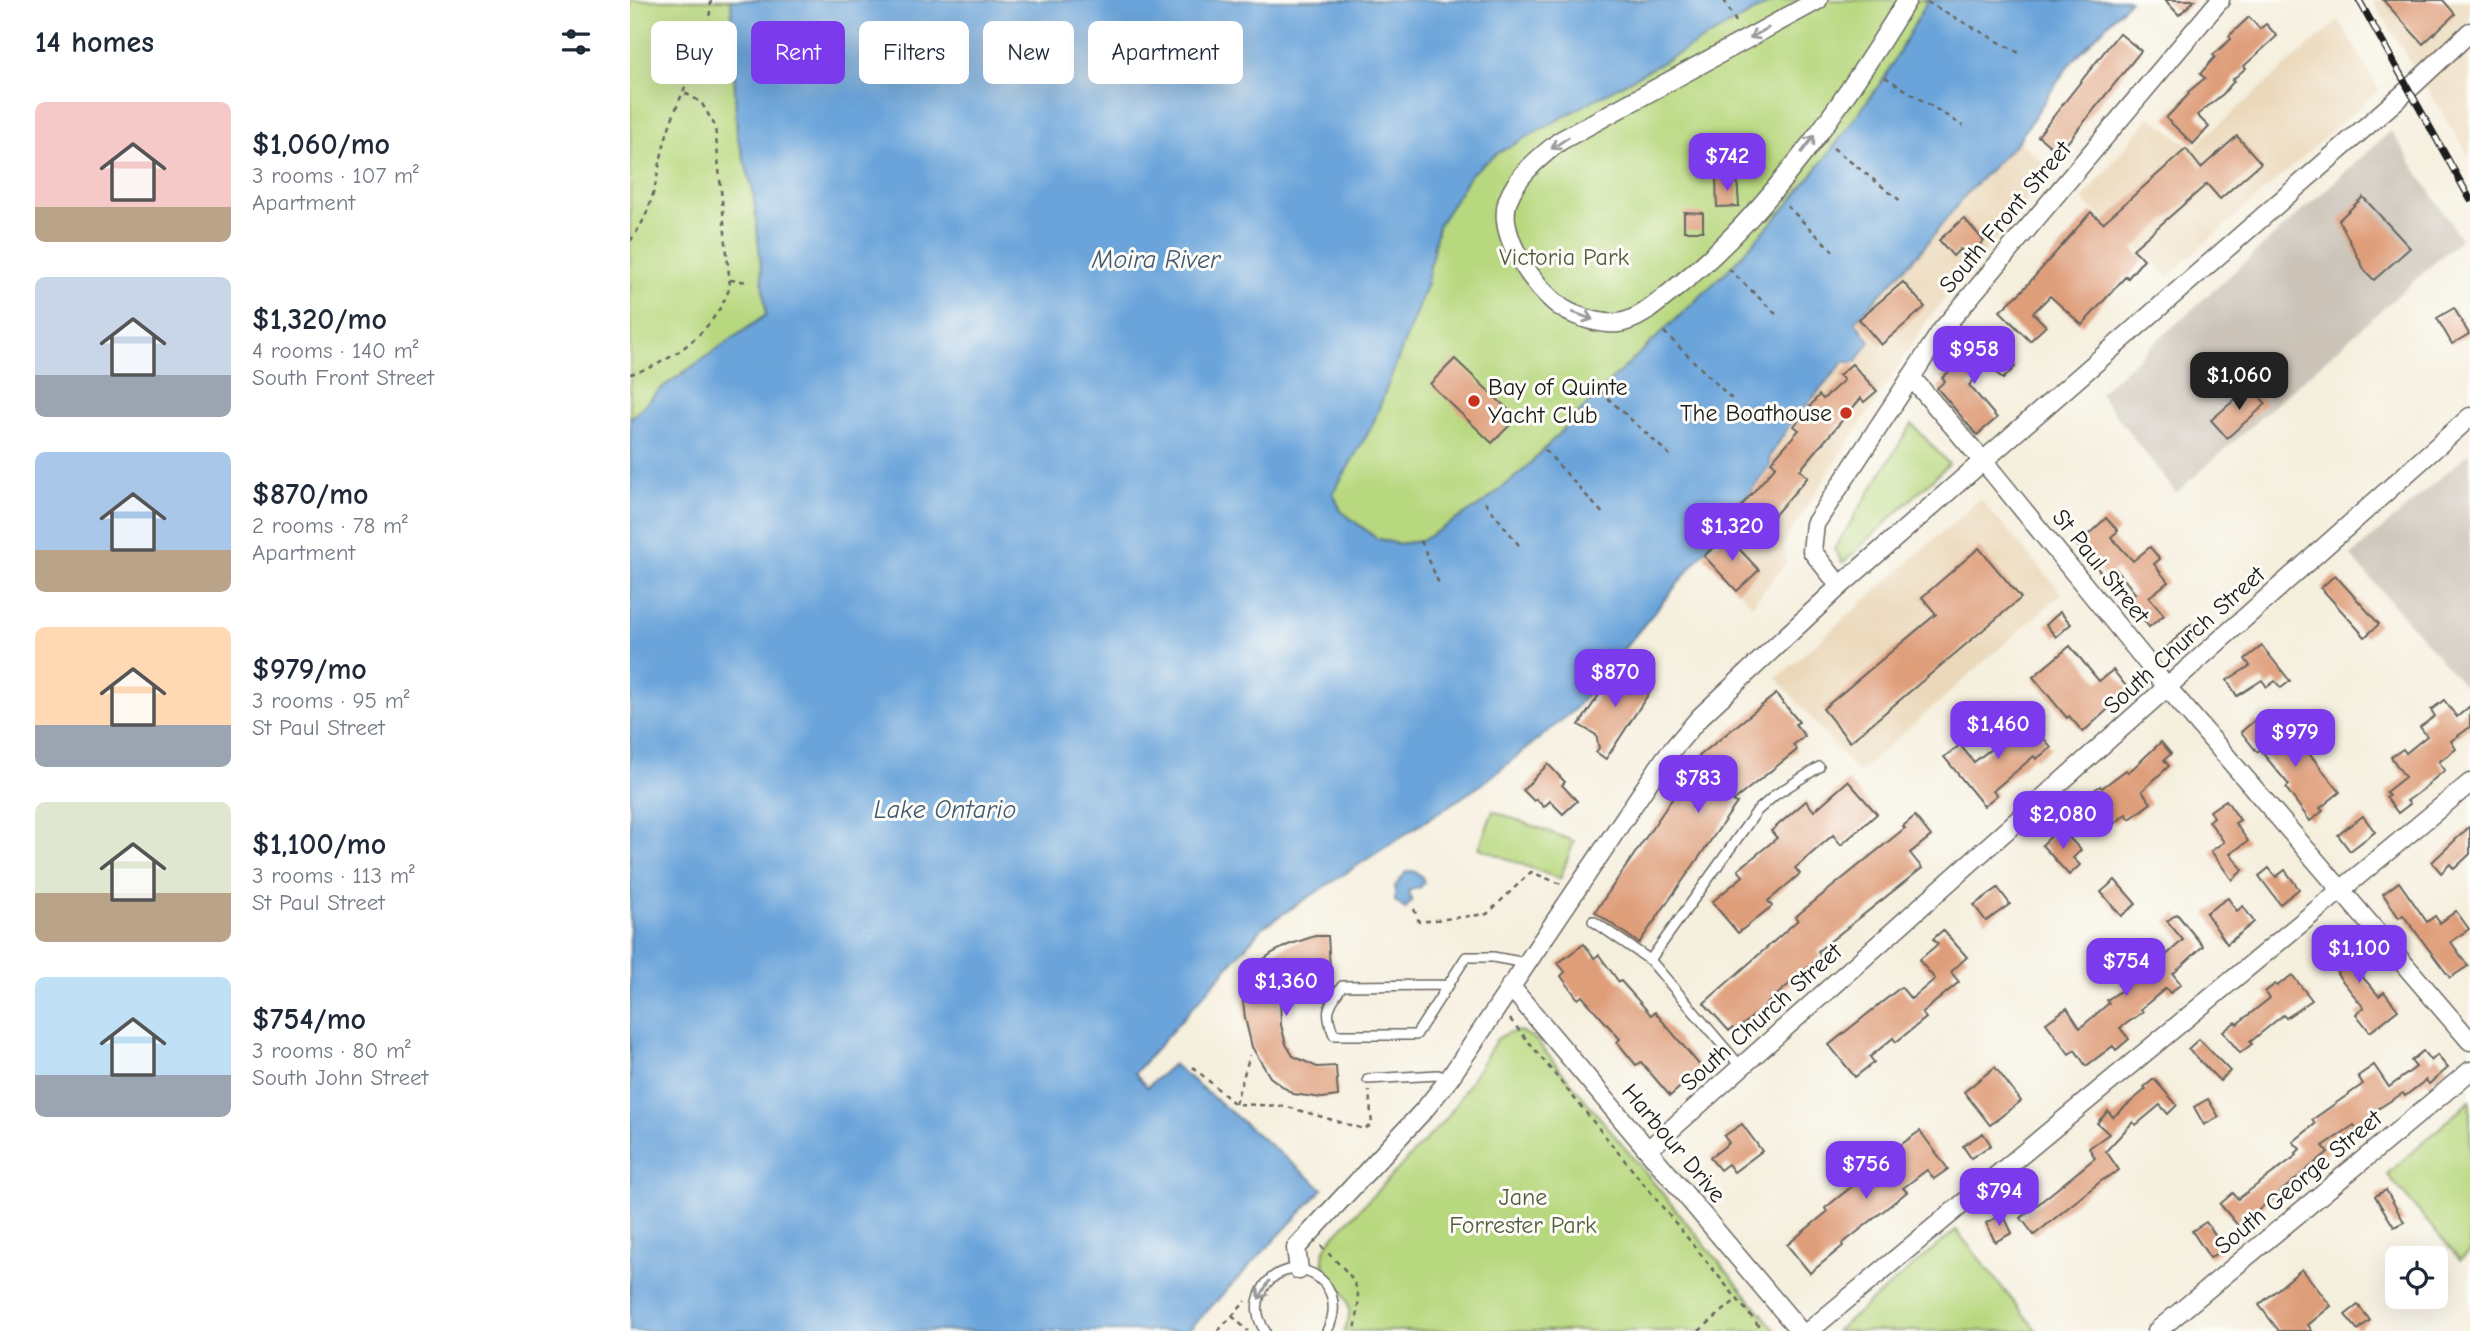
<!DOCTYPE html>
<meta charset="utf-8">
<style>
body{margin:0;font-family:"Comic Neue",sans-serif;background:#f2f2f3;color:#1f2937;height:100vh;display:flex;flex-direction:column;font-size:26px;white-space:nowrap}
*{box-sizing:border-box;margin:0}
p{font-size:23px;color:#747a83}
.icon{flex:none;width:38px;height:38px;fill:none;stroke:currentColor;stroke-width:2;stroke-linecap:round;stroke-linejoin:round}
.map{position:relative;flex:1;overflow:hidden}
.sheet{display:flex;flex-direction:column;background:#fff;width:630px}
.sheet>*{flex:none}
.top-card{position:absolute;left:21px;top:21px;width:665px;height:63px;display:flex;gap:14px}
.controls{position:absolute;left:1755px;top:1246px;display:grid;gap:14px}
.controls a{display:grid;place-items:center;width:63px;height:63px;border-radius:10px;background:#fff;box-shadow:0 7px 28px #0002;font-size:35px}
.price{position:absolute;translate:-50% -60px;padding:0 16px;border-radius:14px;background:#7c3aed;color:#fff;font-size:23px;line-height:46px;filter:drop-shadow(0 2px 4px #0008)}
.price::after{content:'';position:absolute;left:50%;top:42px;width:21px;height:16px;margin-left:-10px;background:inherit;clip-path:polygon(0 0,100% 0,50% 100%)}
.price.active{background:#222;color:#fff}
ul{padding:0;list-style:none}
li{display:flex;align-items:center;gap:21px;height:175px;padding:0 35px}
li span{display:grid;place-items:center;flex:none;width:196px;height:140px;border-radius:10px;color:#555}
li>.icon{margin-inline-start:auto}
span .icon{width:84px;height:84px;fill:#fffc;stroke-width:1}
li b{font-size:30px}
h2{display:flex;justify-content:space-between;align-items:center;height:84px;padding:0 35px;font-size:30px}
.pill{padding:0 24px;border-radius:10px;background:#fff;box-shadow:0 7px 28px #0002;font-size:24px;line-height:63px}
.pill.active{background:#7c3aed;color:#fff}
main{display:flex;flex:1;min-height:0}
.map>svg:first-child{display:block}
.built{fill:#ebd8ba}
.industrial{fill:#cbc3b8}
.green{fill:#b8d87f;stroke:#6a7a4e;stroke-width:2}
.water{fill:#6aa4da;stroke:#43607b;stroke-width:2}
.building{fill:#df9e7a}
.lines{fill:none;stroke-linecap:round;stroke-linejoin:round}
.service-casing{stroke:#686660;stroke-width:12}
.minor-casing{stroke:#686660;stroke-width:21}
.path{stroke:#686660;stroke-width:2.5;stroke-dasharray:5 5;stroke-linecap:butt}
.service{stroke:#fff;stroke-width:9}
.minor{stroke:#fff;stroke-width:18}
.rail-casing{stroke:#1c1c1c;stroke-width:7}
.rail{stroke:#fdfcf7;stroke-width:4.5;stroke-dasharray:13;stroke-linecap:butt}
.oneway{stroke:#999}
.poi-dot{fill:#c8321e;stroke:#fdfcf7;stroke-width:2.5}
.labels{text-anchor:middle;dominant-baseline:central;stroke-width:6;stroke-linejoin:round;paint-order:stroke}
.street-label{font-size:24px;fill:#1c1c1c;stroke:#fdfcf7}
.park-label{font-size:24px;fill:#535e3f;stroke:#fdfcf7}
.poi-label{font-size:24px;fill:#1c1c1c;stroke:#fdfcf7;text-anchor:start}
.water-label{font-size:26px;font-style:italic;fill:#3f5971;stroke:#fdfcf7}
</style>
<main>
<section class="sheet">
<h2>14 homes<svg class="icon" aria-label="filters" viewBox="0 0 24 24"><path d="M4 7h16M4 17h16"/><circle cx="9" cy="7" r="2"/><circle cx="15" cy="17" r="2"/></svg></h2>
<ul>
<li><span style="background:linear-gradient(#f6c9c9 75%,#b9a48a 0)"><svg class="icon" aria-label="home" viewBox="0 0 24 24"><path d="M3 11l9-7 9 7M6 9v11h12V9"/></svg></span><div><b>$1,060/mo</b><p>3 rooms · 107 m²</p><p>Apartment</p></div></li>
<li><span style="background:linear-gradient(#c9d6e8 70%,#9aa5b1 0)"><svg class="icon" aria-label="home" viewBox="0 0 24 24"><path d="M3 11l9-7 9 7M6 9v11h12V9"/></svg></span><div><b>$1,320/mo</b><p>4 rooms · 140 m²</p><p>South Front Street</p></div></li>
<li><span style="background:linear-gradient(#a9c7e8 70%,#b9a48a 0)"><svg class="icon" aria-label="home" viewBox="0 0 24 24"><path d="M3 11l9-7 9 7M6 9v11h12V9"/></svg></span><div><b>$870/mo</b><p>2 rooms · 78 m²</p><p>Apartment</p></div></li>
<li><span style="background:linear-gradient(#ffd9b3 70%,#9aa5b1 0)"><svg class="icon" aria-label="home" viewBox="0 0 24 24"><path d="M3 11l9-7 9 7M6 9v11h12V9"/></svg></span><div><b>$979/mo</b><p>3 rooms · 95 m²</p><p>St Paul Street</p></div></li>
<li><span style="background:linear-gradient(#dfe7d0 65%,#b9a48a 0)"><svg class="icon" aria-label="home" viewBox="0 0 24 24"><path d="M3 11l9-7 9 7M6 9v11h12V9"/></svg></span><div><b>$1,100/mo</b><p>3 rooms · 113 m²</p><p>St Paul Street</p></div></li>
<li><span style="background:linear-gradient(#bfe0f5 70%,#9aa5b1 0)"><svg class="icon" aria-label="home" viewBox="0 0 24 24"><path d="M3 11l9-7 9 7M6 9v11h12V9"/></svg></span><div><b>$754/mo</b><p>3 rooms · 80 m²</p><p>South John Street</p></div></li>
</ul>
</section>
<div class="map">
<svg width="1840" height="1331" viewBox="0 0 1840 1331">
<rect width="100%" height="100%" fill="#fdfcf7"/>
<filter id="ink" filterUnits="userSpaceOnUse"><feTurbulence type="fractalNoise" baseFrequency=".0143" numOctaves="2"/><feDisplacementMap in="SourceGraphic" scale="14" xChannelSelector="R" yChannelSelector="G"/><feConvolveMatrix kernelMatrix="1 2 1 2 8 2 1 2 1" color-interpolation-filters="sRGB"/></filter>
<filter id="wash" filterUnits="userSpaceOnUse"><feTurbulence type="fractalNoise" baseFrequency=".00686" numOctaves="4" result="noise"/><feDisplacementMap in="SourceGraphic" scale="28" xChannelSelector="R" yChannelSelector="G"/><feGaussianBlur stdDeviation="1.57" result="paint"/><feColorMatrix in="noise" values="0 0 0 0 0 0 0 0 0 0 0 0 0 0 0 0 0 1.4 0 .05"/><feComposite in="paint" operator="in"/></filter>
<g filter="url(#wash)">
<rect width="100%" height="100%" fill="#f5efde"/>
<g class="built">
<polygon points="1742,0 1840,0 1840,158"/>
<polygon points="1709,20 1749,90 1538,276 1452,200 1520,117 1562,148"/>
<polygon points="1388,141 1423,170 1300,317 1154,542 1156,563 1122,605 1074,552 1139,466 1140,456 1179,401 1214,362 1226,361 1225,321 1290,252 1337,193"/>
<polygon points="1350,499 1432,593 1228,773 1147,678"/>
</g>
<g class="industrial">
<polygon points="1761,131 1831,239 1546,493 1469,393"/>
<polygon points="1840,452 1840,693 1721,556"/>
</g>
<g class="green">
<polygon points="0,0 101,0 107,135 123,190 136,315 33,387 0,419"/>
<polygon points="1145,0 1298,0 1255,77 1203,148 1157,206 1099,269 970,391 895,469 855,502 791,541 767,544 746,538 711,511 703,493 742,426 796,286 808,226 841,173 866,154"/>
<polygon points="1282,424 1319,464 1213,563 1204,549"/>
<polygon points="863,811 944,841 930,879 849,848"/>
<path d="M890,1031L905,1039L1146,1331H714C734,1291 692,1285 693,1258C693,1252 697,1246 699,1241L817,1118L867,1039L877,1033Z"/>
<polygon points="1840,1101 1840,1252 1830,1260 1757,1174"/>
<polygon points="1326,1230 1407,1331 1206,1331"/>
</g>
<g class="water">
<polygon points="101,0 1145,0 866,154 841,174 808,226 796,286 742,426 703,493 711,511 746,538 767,544 791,541 855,502 895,469 970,391 1099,269 1157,206 1203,148 1255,77 1298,0 1500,0 1438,66 1388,141 1337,193 1290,252 1225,321 1240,341 1226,362 1214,362 1161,423 1140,456 1140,466 1074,552 942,712 851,785 633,927 505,1073 517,1087 543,1064 693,1189 558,1331 0,1331 0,419 33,387 136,315 123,190 107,135"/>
<polygon points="784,871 792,877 794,883 789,888 780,890 778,893 782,900 775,909 765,901 765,886 776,872"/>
</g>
<g id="blocks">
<g class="building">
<polygon points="1535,0 1565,0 1549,15"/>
<polygon points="1753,0 1813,0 1825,14 1793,44"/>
<polygon points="1619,17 1630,29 1636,24 1647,36 1614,66 1616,68 1602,80 1604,81 1593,94 1567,115 1579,127 1563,144 1536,118 1559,94 1558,92 1575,78 1570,74 1585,57 1583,55 1601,39 1599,36"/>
<polygon points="1489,33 1511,51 1429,153 1408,136"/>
<polygon points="1607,136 1631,163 1590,199 1577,184 1503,249 1514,259 1498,278 1496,276 1452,325 1420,296 1403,313 1416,326 1400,341 1370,311 1392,291 1461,212 1473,223 1556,149 1571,168"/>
<polygon points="1107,178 1109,206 1087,207 1086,179"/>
<polygon points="1733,197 1780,248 1744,280 1735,271 1709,220"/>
<polygon points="1054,212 1073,213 1073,231 1054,231"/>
<polygon points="1334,218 1354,241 1347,247 1350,251 1340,260 1330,249 1323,256 1309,240"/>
<polygon points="1273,282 1295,307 1251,345 1229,319"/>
<polygon points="1824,308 1839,334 1822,344 1807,318"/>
<polygon points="1356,339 1385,367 1373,379 1359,365 1339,385 1367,418 1347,435 1307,388 1315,381 1312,378 1323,368 1325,371"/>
<polygon points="825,359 887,418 862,443 800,384"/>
<polygon points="1222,364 1247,391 1234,402 1231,398 1170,470 1178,477 1134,527 1111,506 1146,466 1141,462 1169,430 1164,426 1189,395 1193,399 1214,380 1209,375"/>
<polygon points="1621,386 1636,404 1597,438 1581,420"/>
<polygon points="1476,518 1488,531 1481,537 1503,561 1520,547 1530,559 1524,564 1538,582 1519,597 1534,615 1519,627 1497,598 1505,593 1486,569 1476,578 1447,545"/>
<polygon points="1096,535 1129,570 1107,591 1074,556"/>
<polygon points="1349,548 1391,598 1220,742 1193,709 1306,614 1292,597"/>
<polygon points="1705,575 1749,624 1735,637 1691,588"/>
<polygon points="1430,612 1441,624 1426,637 1416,625"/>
<polygon points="1561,624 1569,633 1540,657 1534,650"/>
<polygon points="1440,646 1469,681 1483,670 1499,690 1453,732 1439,716 1437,718 1403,677"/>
<polygon points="1632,646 1660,681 1651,688 1645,681 1637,687 1632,680 1607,696 1597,680 1620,666 1615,659"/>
<polygon points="989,665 1023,687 976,759 966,752 969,748 966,735 949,725"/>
<polygon points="1146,694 1169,722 1165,724 1175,736 1163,745 1167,750 1103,801 1107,803 1009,943 965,912 1070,758 1069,756"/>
<polygon points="1814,700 1827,717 1840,706 1840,727 1821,741 1826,749 1809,762 1815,770 1798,784 1799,785 1777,801 1780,804 1768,813 1756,797 1759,796 1756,792 1775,777 1761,757 1773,749 1776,753 1797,736 1790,727 1805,716 1801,710"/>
<polygon points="1400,719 1421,748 1406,759 1404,756 1363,791 1367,795 1354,806 1314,757 1330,745 1344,762"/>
<polygon points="1625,720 1642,741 1659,728 1710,792 1690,808 1693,811 1680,821 1656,788 1659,785 1630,750 1627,752 1611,732"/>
<polygon points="1531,742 1541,754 1534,760 1539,766 1512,791 1521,803 1500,819 1496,814 1484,824 1460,793 1470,786 1472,788 1496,770 1498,773"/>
<polygon points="918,764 935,782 932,785 947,801 933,814 920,801 914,807 906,799 904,801 893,790"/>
<polygon points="1218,781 1247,814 1211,845 1203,835 1165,868 1170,874 1138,901 1142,906 1108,933 1082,902 1113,876 1108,870 1147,838 1141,831 1176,801 1184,811"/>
<polygon points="1596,800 1610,820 1605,823 1618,841 1600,854 1613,870 1602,880 1581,851 1594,842 1579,821 1584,817 1580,811"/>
<polygon points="1285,816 1301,836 1280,853 1292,868 1188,951 1191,956 1106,1031 1102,1028 1099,1031 1074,1003 1168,920 1165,917 1275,828 1273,826"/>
<polygon points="1733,816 1745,832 1720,851 1708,835"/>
<polygon points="1840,826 1840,854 1824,869 1820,864 1811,873 1802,862"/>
<polygon points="1430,828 1451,850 1443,858 1450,865 1439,875 1412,845"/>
<polygon points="1639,868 1646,877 1655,870 1669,889 1650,904 1629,876"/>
<polygon points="1485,880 1506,904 1491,916 1471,892"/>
<polygon points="1769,882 1797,922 1805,916 1810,923 1826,911 1839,929 1821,942 1838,966 1820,978 1773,915 1769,918 1753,894"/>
<polygon points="1368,888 1380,904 1356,921 1344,905"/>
<polygon points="1598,898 1607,911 1613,906 1624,922 1597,944 1576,913"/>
<polygon points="1547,914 1573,946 1543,974 1551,984 1540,993 1536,988 1511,1009 1513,1012 1490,1028 1499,1039 1486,1050 1483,1046 1456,1066 1445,1050 1439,1054 1416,1023 1437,1008 1450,1028 1479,1003 1477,1000 1498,986 1497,984 1501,981 1482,958 1497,945 1510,961 1524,950 1532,959 1553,940 1537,921"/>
<polygon points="1313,930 1337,957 1321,972 1329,982 1292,1013 1296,1018 1266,1042 1263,1038 1240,1057 1244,1062 1225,1077 1199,1045 1271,987 1281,999 1305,979 1289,960 1308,944 1303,939"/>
<polygon points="1709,935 1725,959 1727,958 1735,968 1729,973 1749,996 1754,992 1768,1010 1740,1032 1726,1014 1734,1008 1707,974 1708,973 1690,948"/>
<polygon points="685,936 698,936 700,968 675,974 663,980 654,989 650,998 651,1025 656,1044 663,1056 687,1067 706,1066 708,1096 692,1098 663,1094 640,1077 622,1047 615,1018 613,1001 618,985 630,962 642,953 658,945"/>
<polygon points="954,944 964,958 969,955 989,982 991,981 1021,1015 1025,1012 1072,1068 1040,1096 1011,1062 1006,1065 987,1042 990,1039 952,996 948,999 931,976 935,972 928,963"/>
<polygon points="1662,975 1682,1000 1656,1018 1653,1015 1620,1042 1622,1044 1610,1053 1593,1032 1605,1022 1607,1024 1640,998 1635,992 1645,984 1647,986"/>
<polygon points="1569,1039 1600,1071 1590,1081 1558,1049"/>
<polygon points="1793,1051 1801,1061 1807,1055 1818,1068 1799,1084 1796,1080 1775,1096 1773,1093 1743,1112 1750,1121 1732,1135 1724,1125 1693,1146 1698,1152 1619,1218 1625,1226 1615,1234 1590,1204 1603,1193 1608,1199 1667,1155 1666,1153 1670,1149 1663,1142 1685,1124 1682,1120 1733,1084 1728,1076 1744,1065 1759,1087 1786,1067 1781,1061"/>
<polygon points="1365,1067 1391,1101 1360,1125 1334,1092"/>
<polygon points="1524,1079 1547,1105 1538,1114 1530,1105 1506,1125 1503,1122 1476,1151 1489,1170 1471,1181 1404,1235 1391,1218 1465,1158 1459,1148 1479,1134 1467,1123 1478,1111 1483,1117 1516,1089 1514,1087"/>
<polygon points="1578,1099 1589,1117 1574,1125 1564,1107"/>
<polygon points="1112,1124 1132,1151 1104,1172 1098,1164 1090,1170 1080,1158 1099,1143 1094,1136"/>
<polygon points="1290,1131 1318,1169 1304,1179 1297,1170 1273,1188 1277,1192 1212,1244 1213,1246 1180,1273 1157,1245 1197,1212 1195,1208 1260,1156 1258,1154"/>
<polygon points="1353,1133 1361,1145 1341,1158 1333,1146"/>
<polygon points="1756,1190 1774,1222 1764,1227 1745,1196"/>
<polygon points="1373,1214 1382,1233 1365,1242 1356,1223"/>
<polygon points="1576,1222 1594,1248 1580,1258 1562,1231"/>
<polygon points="1672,1269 1701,1306 1678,1325 1682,1331 1649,1331 1629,1305"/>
<polygon points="1728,1305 1740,1320 1728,1330 1715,1315"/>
</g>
</g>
</g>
<g filter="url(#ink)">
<use href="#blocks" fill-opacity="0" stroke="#686660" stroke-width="2"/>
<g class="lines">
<defs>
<g id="service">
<polyline points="963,921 1020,960 1111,1067"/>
<polyline points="1020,960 1127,811 1145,795 1189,767"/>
<path d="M819,985L712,986C698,1007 694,1011 704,1035H786L836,957H863L896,963"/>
<polyline points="738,1079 808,1075 819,1079"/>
<path d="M635,1331C628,1320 625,1307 630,1295C651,1244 725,1277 697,1331"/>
</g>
<g id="minor">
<path d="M1188,0L930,141C909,158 888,174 878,200C866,235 905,289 932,308C946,317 972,325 988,323C1009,320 1026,304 1042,291C1137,216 1214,103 1277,0"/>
<polyline points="1281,377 1364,474 1537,687 1840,1041"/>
<polyline points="1210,586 1182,551 1185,524 1312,330 1590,0"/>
<polyline points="880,986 1170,1331"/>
<polyline points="1018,1150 1840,417"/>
<polyline points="669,1270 666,1248 795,1109 819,1079 1035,758 1070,717 1210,586 1779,89 1840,32"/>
<polyline points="1179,1331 1840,783"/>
<polyline points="1527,1331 1840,1071"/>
</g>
</defs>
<use href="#service" class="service-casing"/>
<use href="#minor" class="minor-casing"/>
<g class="path">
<polyline points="1094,0 1106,22"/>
<polyline points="1297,2 1389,53"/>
<polyline points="1255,77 1333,126"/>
<polyline points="1203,148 1272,202"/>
<polyline points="1157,206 1206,254"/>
<path d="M0,241C27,207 25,174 37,134C50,90 79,47 81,0"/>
<polyline points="1099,269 1149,317"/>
<polyline points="100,280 120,282"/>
<polyline points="1034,332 1102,399"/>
<path d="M0,374C42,364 87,328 100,286L85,126L71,102L53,92"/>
<polyline points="970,391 1043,458"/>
<polyline points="915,450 975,516"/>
<polyline points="855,502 892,549"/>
<polyline points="791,541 809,584"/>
<polyline points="784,909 789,922 857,914 901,872 931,884"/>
<polyline points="880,1019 1133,1331"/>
<polyline points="563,1067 605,1104 654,1106 734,1129 742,1125 739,1091"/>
<polyline points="605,1104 620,1055"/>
<path d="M691,1246C724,1280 734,1279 725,1331"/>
<polyline points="602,1316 618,1331"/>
<polyline points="588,1331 616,1301"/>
<polyline points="1069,1331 1106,1300"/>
</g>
<use href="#service" class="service"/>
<use href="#minor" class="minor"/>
<defs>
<polyline id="rail" points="1729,0 1840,199"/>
</defs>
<use href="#rail" class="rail-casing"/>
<use href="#rail" class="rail"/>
</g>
<defs><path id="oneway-shaft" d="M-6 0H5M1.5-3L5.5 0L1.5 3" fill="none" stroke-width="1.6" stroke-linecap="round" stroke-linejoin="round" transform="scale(1.75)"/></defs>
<g class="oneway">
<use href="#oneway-shaft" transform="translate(1129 33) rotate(151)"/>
<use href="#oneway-shaft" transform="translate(930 143) rotate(146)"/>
<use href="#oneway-shaft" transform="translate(1178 144) rotate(-53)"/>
<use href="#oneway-shaft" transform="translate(953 316) rotate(20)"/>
<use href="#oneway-shaft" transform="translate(634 1290) rotate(120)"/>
</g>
</g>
<g class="poi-dot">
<circle cx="844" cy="401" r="7"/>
<circle cx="1216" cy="413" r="7"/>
</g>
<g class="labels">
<g class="street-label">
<text transform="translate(1375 217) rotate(-50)">South Front Street</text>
<text transform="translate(1471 566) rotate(51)">St Paul Street</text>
<text transform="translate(1554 640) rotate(-42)">South Church Street</text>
<text transform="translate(1131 1017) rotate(-42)">South Church Street</text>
<text transform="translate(1044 1143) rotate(50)">Harbour Drive</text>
<text transform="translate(1668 1182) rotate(-40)">South George Street</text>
</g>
<g class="park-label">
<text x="934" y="257">Victoria Park</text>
<text x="893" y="1197">Jane<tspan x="893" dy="28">Forrester Park</tspan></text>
</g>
<g class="poi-label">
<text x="858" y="387">Bay of Quinte<tspan x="858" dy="28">Yacht Club</tspan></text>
<text x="1202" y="413" text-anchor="end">The Boathouse</text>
</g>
<g class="water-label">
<text x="526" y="260">Moira River</text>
<text x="315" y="810">Lake Ontario</text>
</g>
</g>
</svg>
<div class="controls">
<a><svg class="icon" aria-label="locate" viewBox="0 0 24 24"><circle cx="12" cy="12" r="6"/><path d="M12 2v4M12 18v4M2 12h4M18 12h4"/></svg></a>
</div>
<b class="price" style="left:1097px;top:193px">$742</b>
<b class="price" style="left:1344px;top:386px">$958</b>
<b class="price active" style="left:1609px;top:412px">$1,060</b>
<b class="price" style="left:1102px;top:563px">$1,320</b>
<b class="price" style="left:985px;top:709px">$870</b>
<b class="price" style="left:1368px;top:761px">$1,460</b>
<b class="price" style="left:1665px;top:769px">$979</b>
<b class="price" style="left:1068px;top:815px">$783</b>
<b class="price" style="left:1433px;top:851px">$2,080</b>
<b class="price" style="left:1729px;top:985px">$1,100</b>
<b class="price" style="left:1496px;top:998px">$754</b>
<b class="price" style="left:656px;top:1018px">$1,360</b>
<b class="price" style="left:1236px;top:1201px">$756</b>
<b class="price" style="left:1369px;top:1228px">$794</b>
<div class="top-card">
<a class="pill">Buy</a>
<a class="pill active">Rent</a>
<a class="pill">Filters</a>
<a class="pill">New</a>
<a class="pill">Apartment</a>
</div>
</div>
</main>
